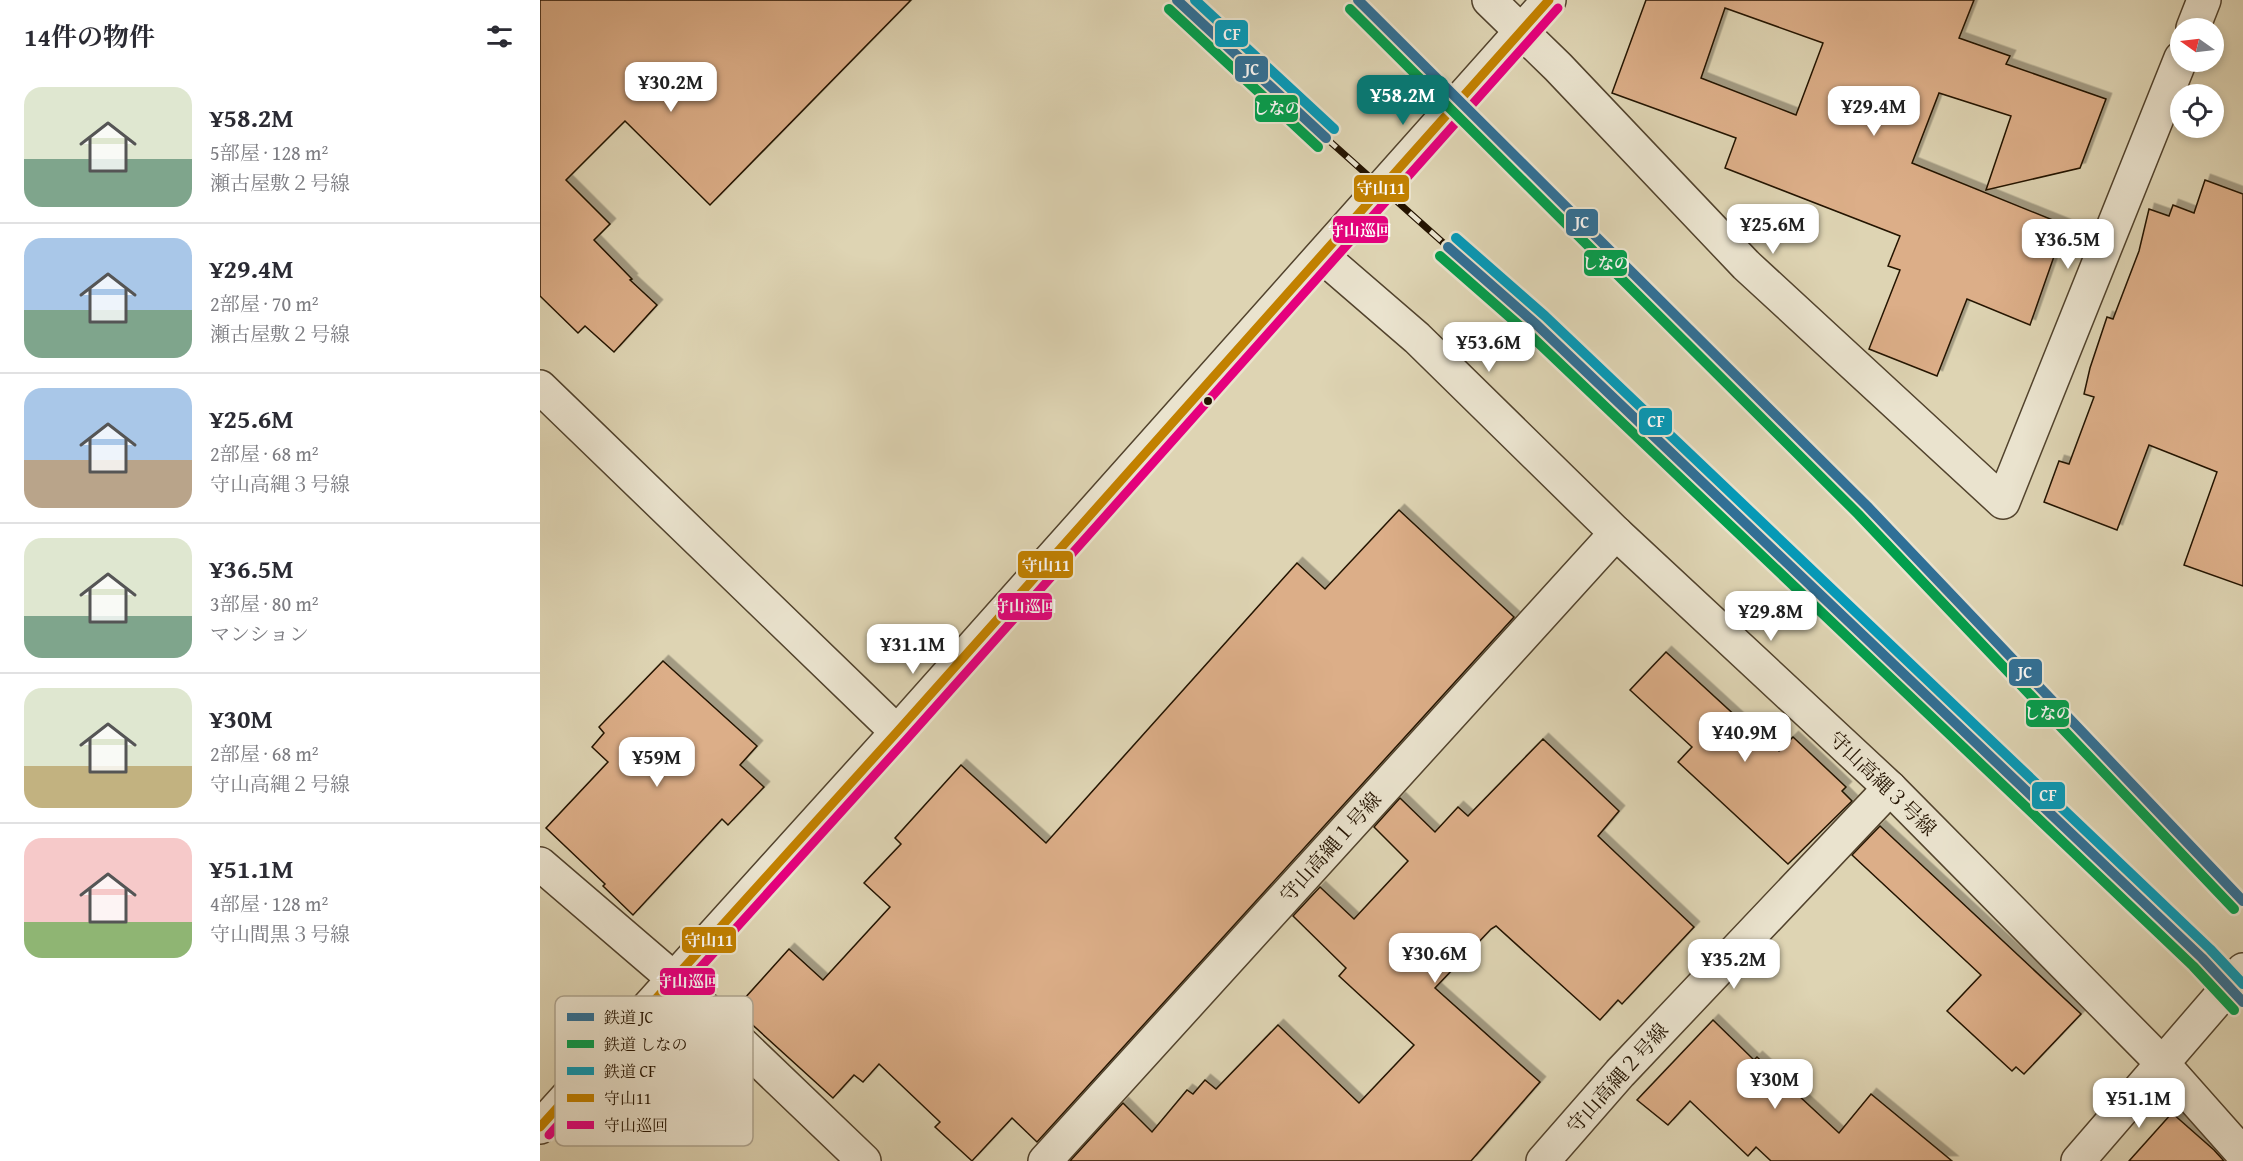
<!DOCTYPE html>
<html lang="ja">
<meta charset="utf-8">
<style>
body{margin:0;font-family:"Gentium Book Plus","Noto Serif JP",serif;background:#f2f2f3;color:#2b2b33;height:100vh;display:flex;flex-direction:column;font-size:22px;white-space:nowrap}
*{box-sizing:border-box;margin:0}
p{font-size:20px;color:#7c7c81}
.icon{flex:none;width:33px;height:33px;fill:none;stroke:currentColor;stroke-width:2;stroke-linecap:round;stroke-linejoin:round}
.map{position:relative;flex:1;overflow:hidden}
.side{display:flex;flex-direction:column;background:#fff;width:540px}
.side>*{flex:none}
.needle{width:39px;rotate:284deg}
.fabs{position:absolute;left:1630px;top:18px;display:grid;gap:12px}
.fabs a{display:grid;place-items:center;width:54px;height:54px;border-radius:50%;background:#fff;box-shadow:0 3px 9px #0003;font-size:30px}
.price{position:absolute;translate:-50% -51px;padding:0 14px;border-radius:12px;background:#fff;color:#222;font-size:20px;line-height:39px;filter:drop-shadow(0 2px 3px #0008)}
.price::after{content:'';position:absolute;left:50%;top:36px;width:18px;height:14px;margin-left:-9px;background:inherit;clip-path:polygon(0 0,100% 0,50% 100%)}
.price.on{background:#0f766e;color:#fff}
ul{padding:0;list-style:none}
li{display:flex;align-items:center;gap:18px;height:150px;padding:0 24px}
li+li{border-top:2px solid #e1e1e2}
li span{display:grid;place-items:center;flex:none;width:168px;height:120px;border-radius:18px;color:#555}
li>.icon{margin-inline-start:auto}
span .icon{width:72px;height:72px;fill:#fffc;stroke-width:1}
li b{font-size:26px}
h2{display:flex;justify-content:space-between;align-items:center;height:72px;padding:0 24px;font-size:26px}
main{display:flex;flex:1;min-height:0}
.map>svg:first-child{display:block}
.building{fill:#dcae88;stroke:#241300;stroke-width:1.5;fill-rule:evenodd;filter:url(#shadow)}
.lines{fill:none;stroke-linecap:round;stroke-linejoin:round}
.minor-casing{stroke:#52432d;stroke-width:36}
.tertiary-casing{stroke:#52432d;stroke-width:36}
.minor{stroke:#eae3ce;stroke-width:33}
.tertiary{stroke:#eae3ce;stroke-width:33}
.rail-casing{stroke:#241300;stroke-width:7}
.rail{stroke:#eae3ce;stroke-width:4.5;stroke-dasharray:14;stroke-linecap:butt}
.bus-1-casing{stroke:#eae3ce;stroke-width:14}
.bus-2-casing{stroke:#eae3ce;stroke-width:14}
.bus-1{stroke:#c28100;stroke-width:9}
.bus-2{stroke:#e5007d;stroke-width:9}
.rail-1-casing{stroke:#eae3ce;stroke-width:15}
.rail-2-casing{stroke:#eae3ce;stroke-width:15}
.rail-3-casing{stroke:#eae3ce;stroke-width:15}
.rail-1{stroke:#307097;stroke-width:10}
.rail-2{stroke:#029f4d;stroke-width:10}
.rail-3{stroke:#049ab9;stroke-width:10}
.bus-dot{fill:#241300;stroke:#eae3ce;stroke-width:2}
.labels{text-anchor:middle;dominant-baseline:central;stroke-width:4.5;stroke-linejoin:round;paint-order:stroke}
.street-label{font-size:20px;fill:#241300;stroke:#eae3ce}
.key{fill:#eae3ce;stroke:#afa590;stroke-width:1.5}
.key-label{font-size:16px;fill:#241300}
.line-badge{stroke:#eae3ce;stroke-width:2}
.badge-label{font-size:16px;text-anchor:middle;font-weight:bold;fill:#fff}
</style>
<main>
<section class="side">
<h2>14件の物件<svg class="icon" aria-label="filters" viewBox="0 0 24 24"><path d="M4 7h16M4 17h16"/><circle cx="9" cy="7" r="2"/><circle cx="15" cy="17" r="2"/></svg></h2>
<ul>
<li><span style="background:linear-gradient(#dfe7d0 60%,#7fa58c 0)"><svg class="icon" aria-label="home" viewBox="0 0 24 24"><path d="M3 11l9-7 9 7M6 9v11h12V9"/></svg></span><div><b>¥58.2M</b><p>5部屋 · 128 m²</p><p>瀬古屋敷２号線</p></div></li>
<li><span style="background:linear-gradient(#a9c7e8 60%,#7fa58c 0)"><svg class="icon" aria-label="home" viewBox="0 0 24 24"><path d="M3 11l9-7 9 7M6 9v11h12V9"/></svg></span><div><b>¥29.4M</b><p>2部屋 · 70 m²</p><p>瀬古屋敷２号線</p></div></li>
<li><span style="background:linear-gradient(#a9c7e8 60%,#b9a48a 0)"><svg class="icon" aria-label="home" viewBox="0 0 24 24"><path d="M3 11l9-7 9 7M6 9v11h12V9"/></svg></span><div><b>¥25.6M</b><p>2部屋 · 68 m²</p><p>守山高縄３号線</p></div></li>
<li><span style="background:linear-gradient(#dfe7d0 65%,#7fa58c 0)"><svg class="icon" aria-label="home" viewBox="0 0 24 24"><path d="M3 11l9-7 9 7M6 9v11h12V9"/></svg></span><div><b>¥36.5M</b><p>3部屋 · 80 m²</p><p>マンション</p></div></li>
<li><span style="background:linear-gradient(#dfe7d0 65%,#c2b280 0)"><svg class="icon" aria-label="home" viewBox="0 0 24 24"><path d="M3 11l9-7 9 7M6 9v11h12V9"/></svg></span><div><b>¥30M</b><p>2部屋 · 68 m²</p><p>守山高縄２号線</p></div></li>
<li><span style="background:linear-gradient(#f6c9c9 70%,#8fb573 0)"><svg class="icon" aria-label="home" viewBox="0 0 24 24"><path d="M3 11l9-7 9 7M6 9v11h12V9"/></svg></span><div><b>¥51.1M</b><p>4部屋 · 128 m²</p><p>守山間黒３号線</p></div></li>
</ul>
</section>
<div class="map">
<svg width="1703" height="1161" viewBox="0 0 1703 1161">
<defs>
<filter id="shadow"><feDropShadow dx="5.5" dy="-5.5" stdDeviation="0" flood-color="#0004"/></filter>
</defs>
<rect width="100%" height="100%" fill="#ded4b3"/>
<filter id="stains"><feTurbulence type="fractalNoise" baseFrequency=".00333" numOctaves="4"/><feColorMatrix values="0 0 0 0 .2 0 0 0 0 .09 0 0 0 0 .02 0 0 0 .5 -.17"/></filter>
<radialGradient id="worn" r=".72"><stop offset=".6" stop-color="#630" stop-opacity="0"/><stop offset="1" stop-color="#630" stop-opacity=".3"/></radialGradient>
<g class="building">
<polygon points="0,0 371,0 170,205 85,121 26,180 70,224 54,240 92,279 90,280 117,305 74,352 45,326 38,333 0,296"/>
<path d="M1106,0H1434L1419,38L1470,56L1466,64L1566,99L1540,168L1446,190L1471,116L1399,93L1372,163L1525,225L1490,325L1427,299L1397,376L1329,349L1360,270L1348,266L1360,236L1185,168L1196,138L1072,93ZM1185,8L1283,43L1256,115L1161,78Z"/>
<polygon points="1665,180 1703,194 1703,586 1644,565 1677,472 1609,445 1577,530 1504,502 1519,461 1529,464 1554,397 1544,394 1550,368 1567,317 1573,319 1599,251 1609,209 1629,216 1633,205 1654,213"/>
<polygon points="859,510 974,617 497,1142 472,1118 432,1161 395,1127 400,1122 339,1064 323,1082 314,1075 293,1098 195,1009 249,949 283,980 350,907 324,883 361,844 355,838 421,765 506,843 757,563 785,589"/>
<polygon points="1126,652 1211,730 1213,727 1239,751 1253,737 1306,787 1302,791 1312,801 1248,864 1138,762 1152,747 1090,690"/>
<polygon points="123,661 217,746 200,765 224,787 188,825 182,819 93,915 63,886 65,884 6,828 68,762 52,747 64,733 59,727"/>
<polygon points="1003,739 1079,811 1058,836 1154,927 1082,1004 1078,1000 1060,1020 956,926 951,929 895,988 1000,1082 931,1161 530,1161 583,1103 612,1132 647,1090 653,1094 665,1080 676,1089 738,1025 819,1103 874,1045 799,976 806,968 753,916 780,887 814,919 868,861 834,827 860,798 895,832 918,807 928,816"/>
<polygon points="1340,826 1541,1014 1484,1074 1476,1067 1472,1071 1407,1011 1441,975 1312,855"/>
<polygon points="1173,1020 1214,1060 1217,1057 1299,1133 1331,1094 1412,1161 1231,1161 1216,1147 1208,1156 1150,1101 1128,1125 1097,1100"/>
<polygon points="1632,1113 1674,1150 1684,1161 1589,1161"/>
</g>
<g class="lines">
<defs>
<g id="minor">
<polyline points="949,0 1018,67 1206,265 1463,502 1641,58"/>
<polyline points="1653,28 1664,0"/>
<polyline points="782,256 877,338 1076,533 1350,788 1623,1064 1703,1154"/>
<polyline points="0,864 134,979 324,1161"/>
<polyline points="505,1161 1076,533"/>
<polyline points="1003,1161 1080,1073 1350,788"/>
<polyline points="1538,1161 1703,970"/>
</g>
<g id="tertiary">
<polyline points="0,387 357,732"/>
<polyline points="0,1127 357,732 1009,0"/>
</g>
</defs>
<use href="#minor" class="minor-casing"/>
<use href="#tertiary" class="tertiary-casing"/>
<use href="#minor" class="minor"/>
<use href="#tertiary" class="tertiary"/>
<defs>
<polyline id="rail" points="786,138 908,247"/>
</defs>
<use href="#rail" class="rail-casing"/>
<use href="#rail" class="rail"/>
<defs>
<polyline id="bus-1" points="0,1127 357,732 1009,0"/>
<polyline id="bus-2" points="9,1135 366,740 1018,8"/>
</defs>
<use href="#bus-1" class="bus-1-casing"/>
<use href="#bus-2" class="bus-2-casing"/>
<use href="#bus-1" class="bus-1"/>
<use href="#bus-2" class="bus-2"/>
<defs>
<g id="rail-1">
<polyline points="637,0 786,138"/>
<polyline points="818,0 1327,506 1703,901"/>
<polyline points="908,247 997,325 1662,958 1703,1002"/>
</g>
<g id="rail-2">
<polyline points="629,9 778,147"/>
<polyline points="810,9 1318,514 1694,909"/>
<polyline points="900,256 989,334 1653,966 1694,1010"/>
</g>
<g id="rail-3">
<polyline points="655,0 794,129"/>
<polyline points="916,238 1005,316 1670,949 1703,984"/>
</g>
</defs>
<use href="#rail-1" class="rail-1-casing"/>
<use href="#rail-2" class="rail-2-casing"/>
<use href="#rail-3" class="rail-3-casing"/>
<use href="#rail-1" class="rail-1"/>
<use href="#rail-2" class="rail-2"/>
<use href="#rail-3" class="rail-3"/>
</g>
<circle class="bus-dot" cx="668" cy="401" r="5"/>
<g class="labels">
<g class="street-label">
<text transform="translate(1343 783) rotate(44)">守山高縄３号線</text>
<text transform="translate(790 847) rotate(-48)">守山高縄１号線</text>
<text transform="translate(1077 1078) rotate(-48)">守山高縄２号線</text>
</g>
</g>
<rect x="15" y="996" width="198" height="150" rx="9" class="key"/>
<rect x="27" y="1013" width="27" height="8" fill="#307097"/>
<rect x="27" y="1040" width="27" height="8" fill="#029f4d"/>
<rect x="27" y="1067" width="27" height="8" fill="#049ab9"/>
<rect x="27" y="1094" width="27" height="8" fill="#c28100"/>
<rect x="27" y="1121" width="27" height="8" fill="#e5007d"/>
<g class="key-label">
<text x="64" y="1023">鉄道 JC</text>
<text x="64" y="1050">鉄道 しなの</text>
<text x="64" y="1077">鉄道 CF</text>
<text x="64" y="1104">守山11</text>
<text x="64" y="1131">守山巡回</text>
</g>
<g class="line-badge">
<rect x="674" y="19" width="35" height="29" rx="6" fill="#049ab9"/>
<rect x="694" y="55" width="35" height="28" rx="6" fill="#307097"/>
<rect x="714" y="94" width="45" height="29" rx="6" fill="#029f4d"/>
<rect x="813" y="174" width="57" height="29" rx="6" fill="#c28100"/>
<rect x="1025" y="208" width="34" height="29" rx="6" fill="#307097"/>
<rect x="792" y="215" width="57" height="29" rx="6" fill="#e5007d"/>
<rect x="1043" y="249" width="45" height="28" rx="6" fill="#029f4d"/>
<rect x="1098" y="407" width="35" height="29" rx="6" fill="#049ab9"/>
<rect x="477" y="550" width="57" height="29" rx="6" fill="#c28100"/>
<rect x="457" y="592" width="56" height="29" rx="6" fill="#e5007d"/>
<rect x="1468" y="658" width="35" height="29" rx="6" fill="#307097"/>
<rect x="1485" y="699" width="45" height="29" rx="6" fill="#029f4d"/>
<rect x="1491" y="781" width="35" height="29" rx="6" fill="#049ab9"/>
<rect x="141" y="926" width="56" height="28" rx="6" fill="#c28100"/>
<rect x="119" y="967" width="57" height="29" rx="6" fill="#e5007d"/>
</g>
<g class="badge-label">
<text x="692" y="40">CF</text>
<text x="712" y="75">JC</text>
<text x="737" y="114">しなの</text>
<text x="841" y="194">守山11</text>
<text x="1042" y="228">JC</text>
<text x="820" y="236">守山巡回</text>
<text x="1066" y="269">しなの</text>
<text x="1116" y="427">CF</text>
<text x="506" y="571">守山11</text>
<text x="485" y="612">守山巡回</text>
<text x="1485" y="678">JC</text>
<text x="1508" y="719">しなの</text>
<text x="1508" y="801">CF</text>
<text x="169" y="946">守山11</text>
<text x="148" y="987">守山巡回</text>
</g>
<rect width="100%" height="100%" filter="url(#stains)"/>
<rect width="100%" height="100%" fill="url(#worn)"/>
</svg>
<div class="fabs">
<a><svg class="needle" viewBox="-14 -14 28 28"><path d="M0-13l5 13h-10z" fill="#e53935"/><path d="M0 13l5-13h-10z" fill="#7c7c81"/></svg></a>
<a><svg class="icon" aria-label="locate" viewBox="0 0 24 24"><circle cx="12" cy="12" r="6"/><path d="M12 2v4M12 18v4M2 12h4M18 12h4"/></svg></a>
</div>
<b class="price" style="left:131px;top:113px">¥30.2M</b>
<b class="price on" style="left:863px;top:126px">¥58.2M</b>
<b class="price" style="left:1334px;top:137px">¥29.4M</b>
<b class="price" style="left:1233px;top:255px">¥25.6M</b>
<b class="price" style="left:1528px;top:270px">¥36.5M</b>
<b class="price" style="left:949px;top:373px">¥53.6M</b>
<b class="price" style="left:1231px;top:642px">¥29.8M</b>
<b class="price" style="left:373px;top:675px">¥31.1M</b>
<b class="price" style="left:1205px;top:763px">¥40.9M</b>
<b class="price" style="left:117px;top:788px">¥59M</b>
<b class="price" style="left:895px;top:984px">¥30.6M</b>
<b class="price" style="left:1194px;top:990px">¥35.2M</b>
<b class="price" style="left:1235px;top:1110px">¥30M</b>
<b class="price" style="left:1599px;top:1129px">¥51.1M</b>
</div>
</main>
